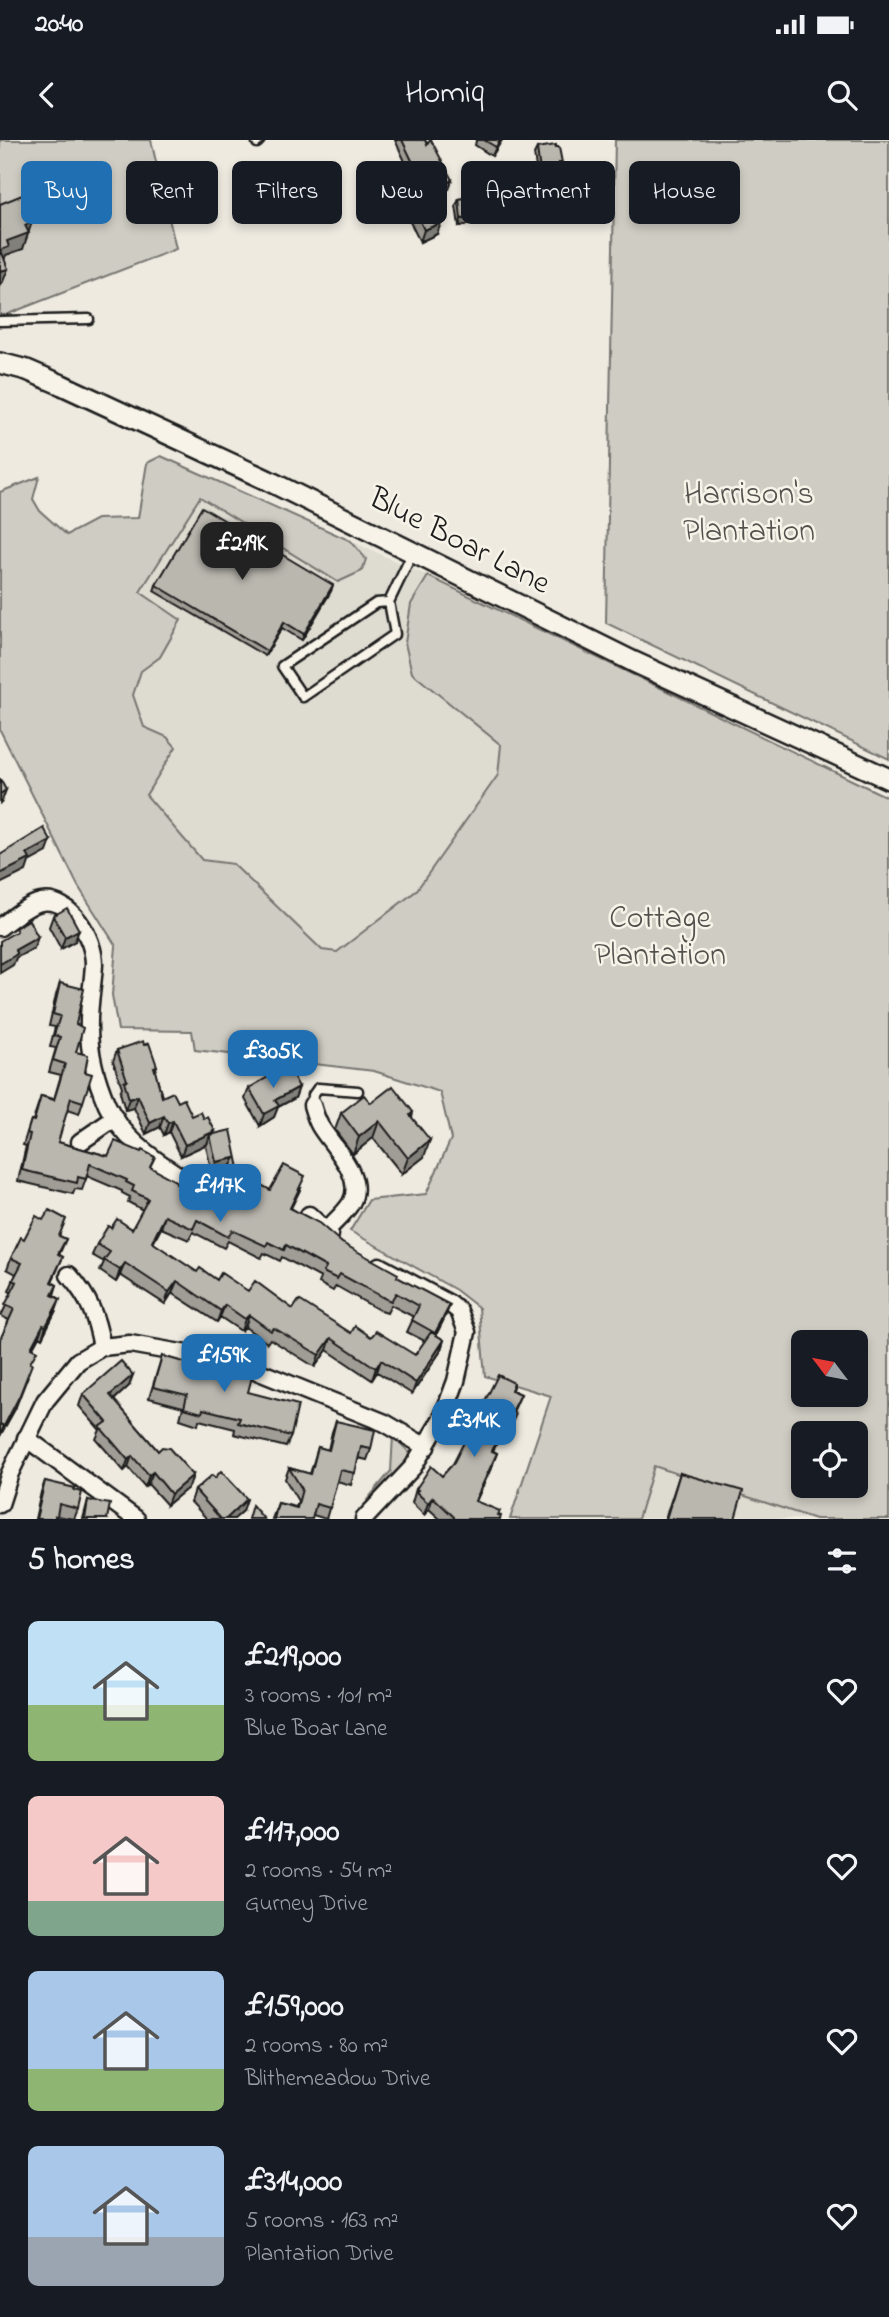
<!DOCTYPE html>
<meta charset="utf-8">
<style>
body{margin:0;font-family:"Indie Flower",sans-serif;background:#242831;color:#f1f3f6;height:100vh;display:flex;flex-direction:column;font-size:26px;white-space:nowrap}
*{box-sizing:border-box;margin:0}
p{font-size:23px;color:#9ea1a6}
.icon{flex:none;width:38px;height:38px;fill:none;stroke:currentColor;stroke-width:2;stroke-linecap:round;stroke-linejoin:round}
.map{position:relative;height:1379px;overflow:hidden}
.sheet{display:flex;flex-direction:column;background:#171b24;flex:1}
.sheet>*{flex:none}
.banner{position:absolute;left:21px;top:21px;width:847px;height:63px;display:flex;gap:14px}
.needle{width:46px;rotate:302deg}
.tools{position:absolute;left:791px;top:1190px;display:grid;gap:14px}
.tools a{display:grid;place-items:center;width:77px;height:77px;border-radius:10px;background:#171b24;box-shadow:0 4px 10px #0003;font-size:35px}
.price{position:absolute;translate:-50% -60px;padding:0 16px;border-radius:14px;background:#1f6fb2;color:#fff;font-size:23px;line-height:46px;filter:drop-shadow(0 2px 4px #0008)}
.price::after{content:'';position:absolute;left:50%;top:42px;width:21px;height:16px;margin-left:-10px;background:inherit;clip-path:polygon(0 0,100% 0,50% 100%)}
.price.current{background:#222;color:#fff}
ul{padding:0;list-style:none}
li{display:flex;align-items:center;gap:21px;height:175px;padding:0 28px}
li span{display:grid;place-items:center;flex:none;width:196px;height:140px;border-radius:10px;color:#555}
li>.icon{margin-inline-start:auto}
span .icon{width:84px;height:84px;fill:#fffc;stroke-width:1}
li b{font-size:30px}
h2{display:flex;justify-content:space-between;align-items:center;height:84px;padding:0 28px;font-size:30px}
.tag{padding:0 24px;border-radius:10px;background:#171b24;box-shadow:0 4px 10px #0003;font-size:24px;line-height:63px}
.tag.current{background:#1f6fb2;color:#fff}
.status{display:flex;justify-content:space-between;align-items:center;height:49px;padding:0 35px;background:#171b24;direction:ltr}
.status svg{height:19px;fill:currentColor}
header{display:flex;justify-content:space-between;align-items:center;height:91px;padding:0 28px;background:#171b24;font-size:32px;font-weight:600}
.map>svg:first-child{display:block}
.built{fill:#dedbd1}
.green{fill:#cfccc3;stroke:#767470;stroke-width:2;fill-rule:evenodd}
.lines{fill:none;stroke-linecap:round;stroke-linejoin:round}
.service-casing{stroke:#1c1c1c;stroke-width:13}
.minor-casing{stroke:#1c1c1c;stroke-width:21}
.tertiary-casing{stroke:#1c1c1c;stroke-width:24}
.service{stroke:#f7f3e8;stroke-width:8}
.minor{stroke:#f7f3e8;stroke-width:16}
.tertiary{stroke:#f7f3e8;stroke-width:19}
.wall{fill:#a09d96;stroke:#1c1c1c;stroke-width:2;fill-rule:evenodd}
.shaded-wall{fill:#82807a;stroke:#1c1c1c;stroke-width:2}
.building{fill:#bab7af;stroke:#1c1c1c;stroke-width:2}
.labels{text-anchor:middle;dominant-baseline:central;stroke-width:5;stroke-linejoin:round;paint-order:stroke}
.park-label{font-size:32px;fill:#52514e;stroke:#f7f3e8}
.street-label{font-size:32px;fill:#1c1c1c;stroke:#f7f3e8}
</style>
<div class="status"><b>20:40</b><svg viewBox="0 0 49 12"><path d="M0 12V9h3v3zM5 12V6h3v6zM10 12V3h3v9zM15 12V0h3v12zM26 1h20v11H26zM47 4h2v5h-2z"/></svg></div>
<header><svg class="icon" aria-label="back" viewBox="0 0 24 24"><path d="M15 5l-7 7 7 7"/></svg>Homiq<svg class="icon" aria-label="search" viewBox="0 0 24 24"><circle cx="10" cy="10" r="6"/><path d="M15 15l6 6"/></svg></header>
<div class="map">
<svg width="889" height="1379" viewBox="0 0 889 1379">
<rect width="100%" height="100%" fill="#eeeae0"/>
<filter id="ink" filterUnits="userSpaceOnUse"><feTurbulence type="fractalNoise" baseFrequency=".0143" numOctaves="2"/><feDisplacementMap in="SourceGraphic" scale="14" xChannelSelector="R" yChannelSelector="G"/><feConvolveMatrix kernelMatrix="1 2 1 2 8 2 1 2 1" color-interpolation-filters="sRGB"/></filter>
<g filter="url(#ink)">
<g class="built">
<polygon points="200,357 338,442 366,420 351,401 428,436 411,464 405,503 412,533 501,605 498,635 416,751 337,812 322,810 234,724 203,720 146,655 167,597 143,587 133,556 141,531 160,517 140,452"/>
<polygon points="653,1326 815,1379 638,1379"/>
</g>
<g class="green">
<polygon points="0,0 151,0 176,109 0,177"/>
<polygon points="615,0 889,0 889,619 606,483"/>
<path d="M161,316L351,401L366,419L362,431L338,442L200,357L140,452L181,480L160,517L141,531L133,555L144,587L167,597L176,607L146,655L202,720L233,724L322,810L337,812L416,751L498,635L501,605L412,533L405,503L411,464L428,436L889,658V1379H815L654,1326L638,1379H510L551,1256L485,1236L479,1168L456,1150L350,1091L369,1060L426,1054L451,999L440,952L374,931L195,910L192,891L118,890L112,855L116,806L78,746L0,590V352L39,337L33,359L40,371L67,395L97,379L138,378L147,323ZM803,1202H856V1255H803ZM803,1293H856V1346H803Z"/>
<path d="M393,1296L409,1312C407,1332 383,1349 370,1363L367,1360L391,1331Z"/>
</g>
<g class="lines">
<defs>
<g id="service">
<polyline points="257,3 260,0"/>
<polyline points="0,181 89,179"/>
<polyline points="389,462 376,463 282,526 303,557 395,494 389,462 412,414"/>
<polyline points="312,965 313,955 318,948 358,951"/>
</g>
<g id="minor">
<path d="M0,787C11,779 27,765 41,762C71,757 94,798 94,824C93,845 88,867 89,888C89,913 97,942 107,965C122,997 150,1017 178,1035"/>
<path d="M312,965C314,972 316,979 320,986C332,1006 366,1037 351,1063C345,1073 334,1082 326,1091"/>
<polyline points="80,1002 115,978"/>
<polyline points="309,1075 330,1095"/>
<path d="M69,1135C90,1159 96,1176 102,1207"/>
<polyline points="26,1298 136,1379"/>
<polyline points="0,1364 10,1333 45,1261 78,1221 102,1207 130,1204 226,1221 257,1231 385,1283 426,1307"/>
<polyline points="364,1379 413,1327 443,1276 456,1241 467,1192 459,1171 450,1164 379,1126"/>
</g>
<polyline id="tertiary" points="0,223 27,230 62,245 267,340 634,522 889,639"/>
</defs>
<use href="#service" class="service-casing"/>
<use href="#minor" class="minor-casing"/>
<use href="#tertiary" class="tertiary-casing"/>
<use href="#service" class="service"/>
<use href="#minor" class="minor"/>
<use href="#tertiary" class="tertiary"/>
</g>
<g class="wall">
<polygon points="395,0 425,0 452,40 449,49 429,59 421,42 416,45"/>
<polygon points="476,0 502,0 492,16 475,5 476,1"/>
<polygon points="537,8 562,23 560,27 565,68 535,76 534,69 482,76 479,83 459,86 456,66 459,59 488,54 490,47 512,54 539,48 534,14"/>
<polygon points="415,70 437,94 420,102 410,82"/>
<polygon points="156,445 331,451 302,500 282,488 265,516 154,451"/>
<polygon points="53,776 75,801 61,809 49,787"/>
<path d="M60,843L76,884V912L85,932L83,962L79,974L67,970L58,1002L151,1028L176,1045L211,1061L228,1030L212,1034L206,1006L207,1004L181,1016L169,992L164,995L160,987L146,994L134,968L125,970L120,952L122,947L113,921L117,910L144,905L157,926L155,932L162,957L178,962L192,976L204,979L215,991L213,994L240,1033L270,1050L301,1048L291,1068L342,1103L397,1137L445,1177L436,1195L444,1200L440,1212L412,1254L377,1232L372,1240L327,1210L315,1227L270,1199L267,1203L245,1187L241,1191L220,1177L217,1182L172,1153L165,1164L120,1135L116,1142L100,1131L104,1122L92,1115L97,1104L111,1088L132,1089L143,1070L128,1062L130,1057L122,1053V1051L87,1036L82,1050L75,1049L73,1054L18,1041L26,1006L23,1005L31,980H33L41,956L54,959L61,935L49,932L56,908L50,907L55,887L49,886L56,855ZM161,1088L189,1100L193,1092L224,1108L228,1101L261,1118L264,1113L280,1121L282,1117L321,1138L319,1143L333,1151L336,1146L381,1171L387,1173L391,1165L414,1177L407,1192L425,1201L415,1215L371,1197L351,1193L248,1151L197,1132L153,1103Z"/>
<polygon points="287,934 299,947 295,958 278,967 274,977 260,986 245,959 249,948"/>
<polygon points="371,963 413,972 412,977 424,1017 402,1034 373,998 353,1014 335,990 341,973"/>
<polygon points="59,1096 66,1099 59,1115 63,1117 52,1142 57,1145 54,1155 60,1159 56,1170 42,1198 39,1196 32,1209 15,1269 0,1296 0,1200 9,1180 1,1176 12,1153 9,1151 16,1134 7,1129 11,1118 24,1099"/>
<polygon points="189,1214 202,1224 248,1252 291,1296 286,1307 234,1294 235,1289 199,1280 198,1285 180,1279 183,1267 149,1258 162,1216 186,1223"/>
<polygon points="514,1243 512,1250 521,1254 513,1272 512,1285 505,1300 500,1297 493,1311 497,1313 476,1361 498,1375 500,1379 440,1379 429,1369 424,1375 412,1363 416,1349 442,1336 453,1324"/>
<polygon points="129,1246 114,1260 158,1311 193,1335 189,1347 167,1365 148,1344 145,1347 128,1327 124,1331 96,1299 100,1290 79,1266 83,1254"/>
<polygon points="336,1281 371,1309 367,1320 358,1318 351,1345 337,1341 326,1379 313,1375 312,1379 272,1379 278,1363 296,1367 298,1361 285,1339 289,1328 310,1334 318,1307 328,1310 332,1292"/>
<polygon points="680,1333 735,1379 665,1379"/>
<polygon points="45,1341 74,1350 78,1369 74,1379 57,1376 55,1379 35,1379 41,1352"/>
<polygon points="195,1350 243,1371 234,1379 207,1379 191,1362"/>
<polygon points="88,1360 107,1379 83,1379"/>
</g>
<g class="shaded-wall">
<polygon points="500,0 502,0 492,16 496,7"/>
<polygon points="424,33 421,42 416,45 419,35"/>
<polygon points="452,40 449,49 429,59 433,50"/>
<polygon points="536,62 534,69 478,76 481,69"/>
<polygon points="568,62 565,68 535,76 538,69"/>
<polygon points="482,76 479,83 459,86 461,79"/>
<polygon points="32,82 23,109 6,115 3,123 0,112 7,101 25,85"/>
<polygon points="441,83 437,94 420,102 424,90"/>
<polygon points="8,129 2,144 0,145 0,131"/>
<polygon points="333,445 331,451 302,500 304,494"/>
<polygon points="284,482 282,488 265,516 267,511"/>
<polygon points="6,650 2,661 0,663 0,654"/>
<polygon points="51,701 47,712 29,722 26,731 0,744 0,734 27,714"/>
<polygon points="79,790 75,801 61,809 65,797"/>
<polygon points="38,797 34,808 16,818 13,825 0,833 0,824 15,810"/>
<polygon points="299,947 295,958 278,967 274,977 260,986 264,974 275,960"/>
<polygon points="138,956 134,968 125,970 129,959"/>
<polygon points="164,976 160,987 146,994 150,983"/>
<polygon points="173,981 169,992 164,995 168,983"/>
<polygon points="379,981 373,998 353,1014 359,997"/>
<polygon points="215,991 211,1000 210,995 207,1004 181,1016 185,1005"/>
<polygon points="430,1000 424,1017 402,1034 408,1018"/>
<polygon points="235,1018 231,1030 212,1034 216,1022"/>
<polygon points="165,1076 161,1088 148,1113 152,1102"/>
<polygon points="125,1123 120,1135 116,1142 120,1130"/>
<polygon points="177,1141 172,1153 165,1164 169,1152"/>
<polygon points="60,1159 56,1170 42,1198 46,1186"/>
<polygon points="225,1165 220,1177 217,1182 221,1171"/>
<polygon points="450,1165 445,1177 431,1204 435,1193"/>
<polygon points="249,1175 245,1187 241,1191 245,1179"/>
<polygon points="43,1185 39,1196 26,1219 31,1208"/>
<polygon points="331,1198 327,1210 315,1227 319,1215"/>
<polygon points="444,1200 440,1212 412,1254 416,1243"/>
<polygon points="381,1220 377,1232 372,1240 376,1228"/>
<polygon points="133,1235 129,1246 106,1267 110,1255"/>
<polygon points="28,1236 15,1269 0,1296 4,1286"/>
<polygon points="497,1313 493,1324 471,1372 475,1361"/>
<polygon points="132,1316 128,1327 124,1331 128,1320"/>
<polygon points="153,1332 148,1344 145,1347 149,1335"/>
<polygon points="193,1335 189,1347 167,1365 171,1354"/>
<polygon points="433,1357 429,1369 424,1375 428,1363"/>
<polygon points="247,1359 243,1371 234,1379 226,1379"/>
</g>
<g class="building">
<polygon points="402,0 425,0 427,5 430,0 431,0 452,40 433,50 424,33 419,35"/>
<polygon points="484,0 500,0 496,7"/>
<polygon points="556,5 556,7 559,7 562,23 559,23 568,62 538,69 536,62 481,69 482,76 461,79 459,59 491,54 490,47 511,45 512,54 542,47 537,8"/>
<polygon points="22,55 32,82 25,85 29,93 7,101 9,107 1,110 8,129 0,131 0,64"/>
<polygon points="432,62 441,83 424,90 415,70"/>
<polygon points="202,367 333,445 304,494 284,482 267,511 156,445"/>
<polygon points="0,639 6,650 0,654"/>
<polygon points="44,688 51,701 27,714 30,719 0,734 0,715"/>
<polygon points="67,768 79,790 65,797 53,776"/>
<polygon points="29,780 38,797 15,810 17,814 0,824 0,801 17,791 15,788"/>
<polygon points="60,843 84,849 76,884 83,888 76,912 88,915 85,932 92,934 83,962 71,958 58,1002 108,1016 115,1001 141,1012 142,1010 155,1017 150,1027 177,1042 176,1044 211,1061 235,1018 216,1022 210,995 231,990 240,1033 270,1050 284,1025 305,1036 290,1068 319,1083 342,1103 398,1134 397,1137 450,1165 435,1193 412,1180 419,1166 396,1153 391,1161 386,1159 340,1134 337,1139 323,1132 326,1127 286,1105 284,1110 268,1102 266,1106 232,1090 228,1097 197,1080 193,1089 165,1076 152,1102 197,1132 200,1128 217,1140 221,1133 248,1151 255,1141 293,1169 299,1160 351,1193 355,1186 371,1197 376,1191 415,1215 431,1192 444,1200 416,1243 381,1220 376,1228 331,1198 319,1215 274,1188 271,1191 249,1175 245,1179 225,1165 221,1171 177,1141 169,1152 125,1123 120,1130 104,1120 110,1112 97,1104 108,1086 111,1088 117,1079 132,1089 148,1059 132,1051 134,1046 126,1042 127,1040 90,1024 86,1039 78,1037 77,1043 22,1030 30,994 27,993 31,980 34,981 41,956 54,960 65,924 53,920 60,897 54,895 60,876 53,874"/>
<polygon points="143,901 144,905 149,903 157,926 154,927 162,957 173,952 178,962 184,959 192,976 201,972 204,979 208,977 215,991 185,1005 173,981 168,983 164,976 150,983 138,956 129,959 124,941 127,940 117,910"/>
<polygon points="284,928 287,934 291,932 299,947 275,960 279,966 264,974 249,948"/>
<polygon points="393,946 413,972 410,975 430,1000 408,1018 379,981 359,997 341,973 364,955 371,963"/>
<polygon points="49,1070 66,1079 59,1096 66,1099 58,1114 63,1117 51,1142 57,1145 52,1155 60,1159 46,1186 43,1185 31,1208 37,1211 30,1223 32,1224 19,1257 4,1286 0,1284 0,1200 14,1169 5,1165 17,1142 13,1140 22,1123 11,1118 21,1097 24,1099 36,1076 43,1080"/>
<polygon points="189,1214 204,1218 202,1224 252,1237 248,1252 298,1265 291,1296 238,1283 240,1278 203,1269 202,1273 184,1268 187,1255 153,1247 162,1216 187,1223"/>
<polygon points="121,1221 133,1235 110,1255 158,1311 162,1307 169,1308 193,1335 171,1354 153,1332 149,1335 132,1316 128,1320 100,1287 107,1282 83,1254"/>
<polygon points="498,1235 514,1243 511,1250 521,1254 512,1272 516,1274 509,1289 504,1286 492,1311 497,1313 475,1361 500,1371 498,1375 501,1376 500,1379 454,1379 454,1377 433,1357 428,1363 416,1352 418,1350 416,1349 431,1326 442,1336 453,1324"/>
<polygon points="336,1281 375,1290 371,1309 361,1307 355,1333 340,1330 330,1368 316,1364 312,1379 274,1379 278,1363 297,1368 302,1349 289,1328 311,1334 318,1307 329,1310"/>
<polygon points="221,1331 247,1359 226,1379 221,1379 195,1350 212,1335 215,1338"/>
<polygon points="680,1333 743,1351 735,1379 666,1379"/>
<polygon points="45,1341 75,1348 74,1350 82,1352 78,1369 59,1364 57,1376 55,1376 54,1379 36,1379"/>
<polygon points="88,1360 110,1364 107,1379 85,1379"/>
<polygon points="252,1365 264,1379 248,1379"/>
</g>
</g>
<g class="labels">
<g class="park-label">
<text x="749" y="355">Harrison's<tspan x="749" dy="37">Plantation</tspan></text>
<text x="660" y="779">Cottage<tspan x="660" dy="37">Plantation</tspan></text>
</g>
<g class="street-label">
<text transform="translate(459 402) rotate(27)">Blue Boar Lane</text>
</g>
</g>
</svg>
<div class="tools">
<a><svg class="needle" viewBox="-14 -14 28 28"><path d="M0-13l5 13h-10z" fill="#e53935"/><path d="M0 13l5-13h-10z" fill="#9ea1a6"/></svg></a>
<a><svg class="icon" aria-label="locate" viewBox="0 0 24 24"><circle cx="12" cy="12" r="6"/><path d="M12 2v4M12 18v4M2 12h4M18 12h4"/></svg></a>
</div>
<b class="price current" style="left:242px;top:442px">£219K</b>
<b class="price" style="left:273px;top:950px">£305K</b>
<b class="price" style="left:220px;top:1084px">£117K</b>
<b class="price" style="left:224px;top:1254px">£159K</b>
<b class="price" style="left:474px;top:1319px">£314K</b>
<div class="banner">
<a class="tag current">Buy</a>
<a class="tag">Rent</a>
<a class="tag">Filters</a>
<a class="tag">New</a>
<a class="tag">Apartment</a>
<a class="tag">House</a>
</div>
</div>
<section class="sheet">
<h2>5 homes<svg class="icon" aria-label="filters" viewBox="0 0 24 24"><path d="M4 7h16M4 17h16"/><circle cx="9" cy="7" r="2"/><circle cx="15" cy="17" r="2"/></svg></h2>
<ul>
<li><span style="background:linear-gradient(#bfe0f5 60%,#8fb573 0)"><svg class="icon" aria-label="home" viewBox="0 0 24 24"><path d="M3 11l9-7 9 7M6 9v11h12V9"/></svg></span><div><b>£219,000</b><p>3 rooms · 101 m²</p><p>Blue Boar Lane</p></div><svg class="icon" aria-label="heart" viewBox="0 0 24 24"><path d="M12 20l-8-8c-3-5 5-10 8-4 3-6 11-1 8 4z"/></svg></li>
<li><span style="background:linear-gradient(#f6c9c9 75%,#7fa58c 0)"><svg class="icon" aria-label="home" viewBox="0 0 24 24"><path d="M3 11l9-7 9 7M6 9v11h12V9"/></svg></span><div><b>£117,000</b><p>2 rooms · 54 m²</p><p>Gurney Drive</p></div><svg class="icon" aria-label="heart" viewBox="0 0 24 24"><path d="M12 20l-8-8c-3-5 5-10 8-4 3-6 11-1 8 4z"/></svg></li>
<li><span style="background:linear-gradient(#a9c7e8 70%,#8fb573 0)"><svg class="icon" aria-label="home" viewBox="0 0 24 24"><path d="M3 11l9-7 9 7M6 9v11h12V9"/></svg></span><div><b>£159,000</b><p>2 rooms · 80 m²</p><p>Blithemeadow Drive</p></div><svg class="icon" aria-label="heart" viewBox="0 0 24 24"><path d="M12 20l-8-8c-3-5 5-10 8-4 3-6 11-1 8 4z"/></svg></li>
<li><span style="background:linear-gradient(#a9c7e8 65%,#9aa5b1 0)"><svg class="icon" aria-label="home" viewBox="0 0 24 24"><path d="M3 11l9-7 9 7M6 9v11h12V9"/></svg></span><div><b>£314,000</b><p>5 rooms · 163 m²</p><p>Plantation Drive</p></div><svg class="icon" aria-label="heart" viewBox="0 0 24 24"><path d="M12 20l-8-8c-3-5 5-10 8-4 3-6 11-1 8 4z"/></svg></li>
</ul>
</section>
